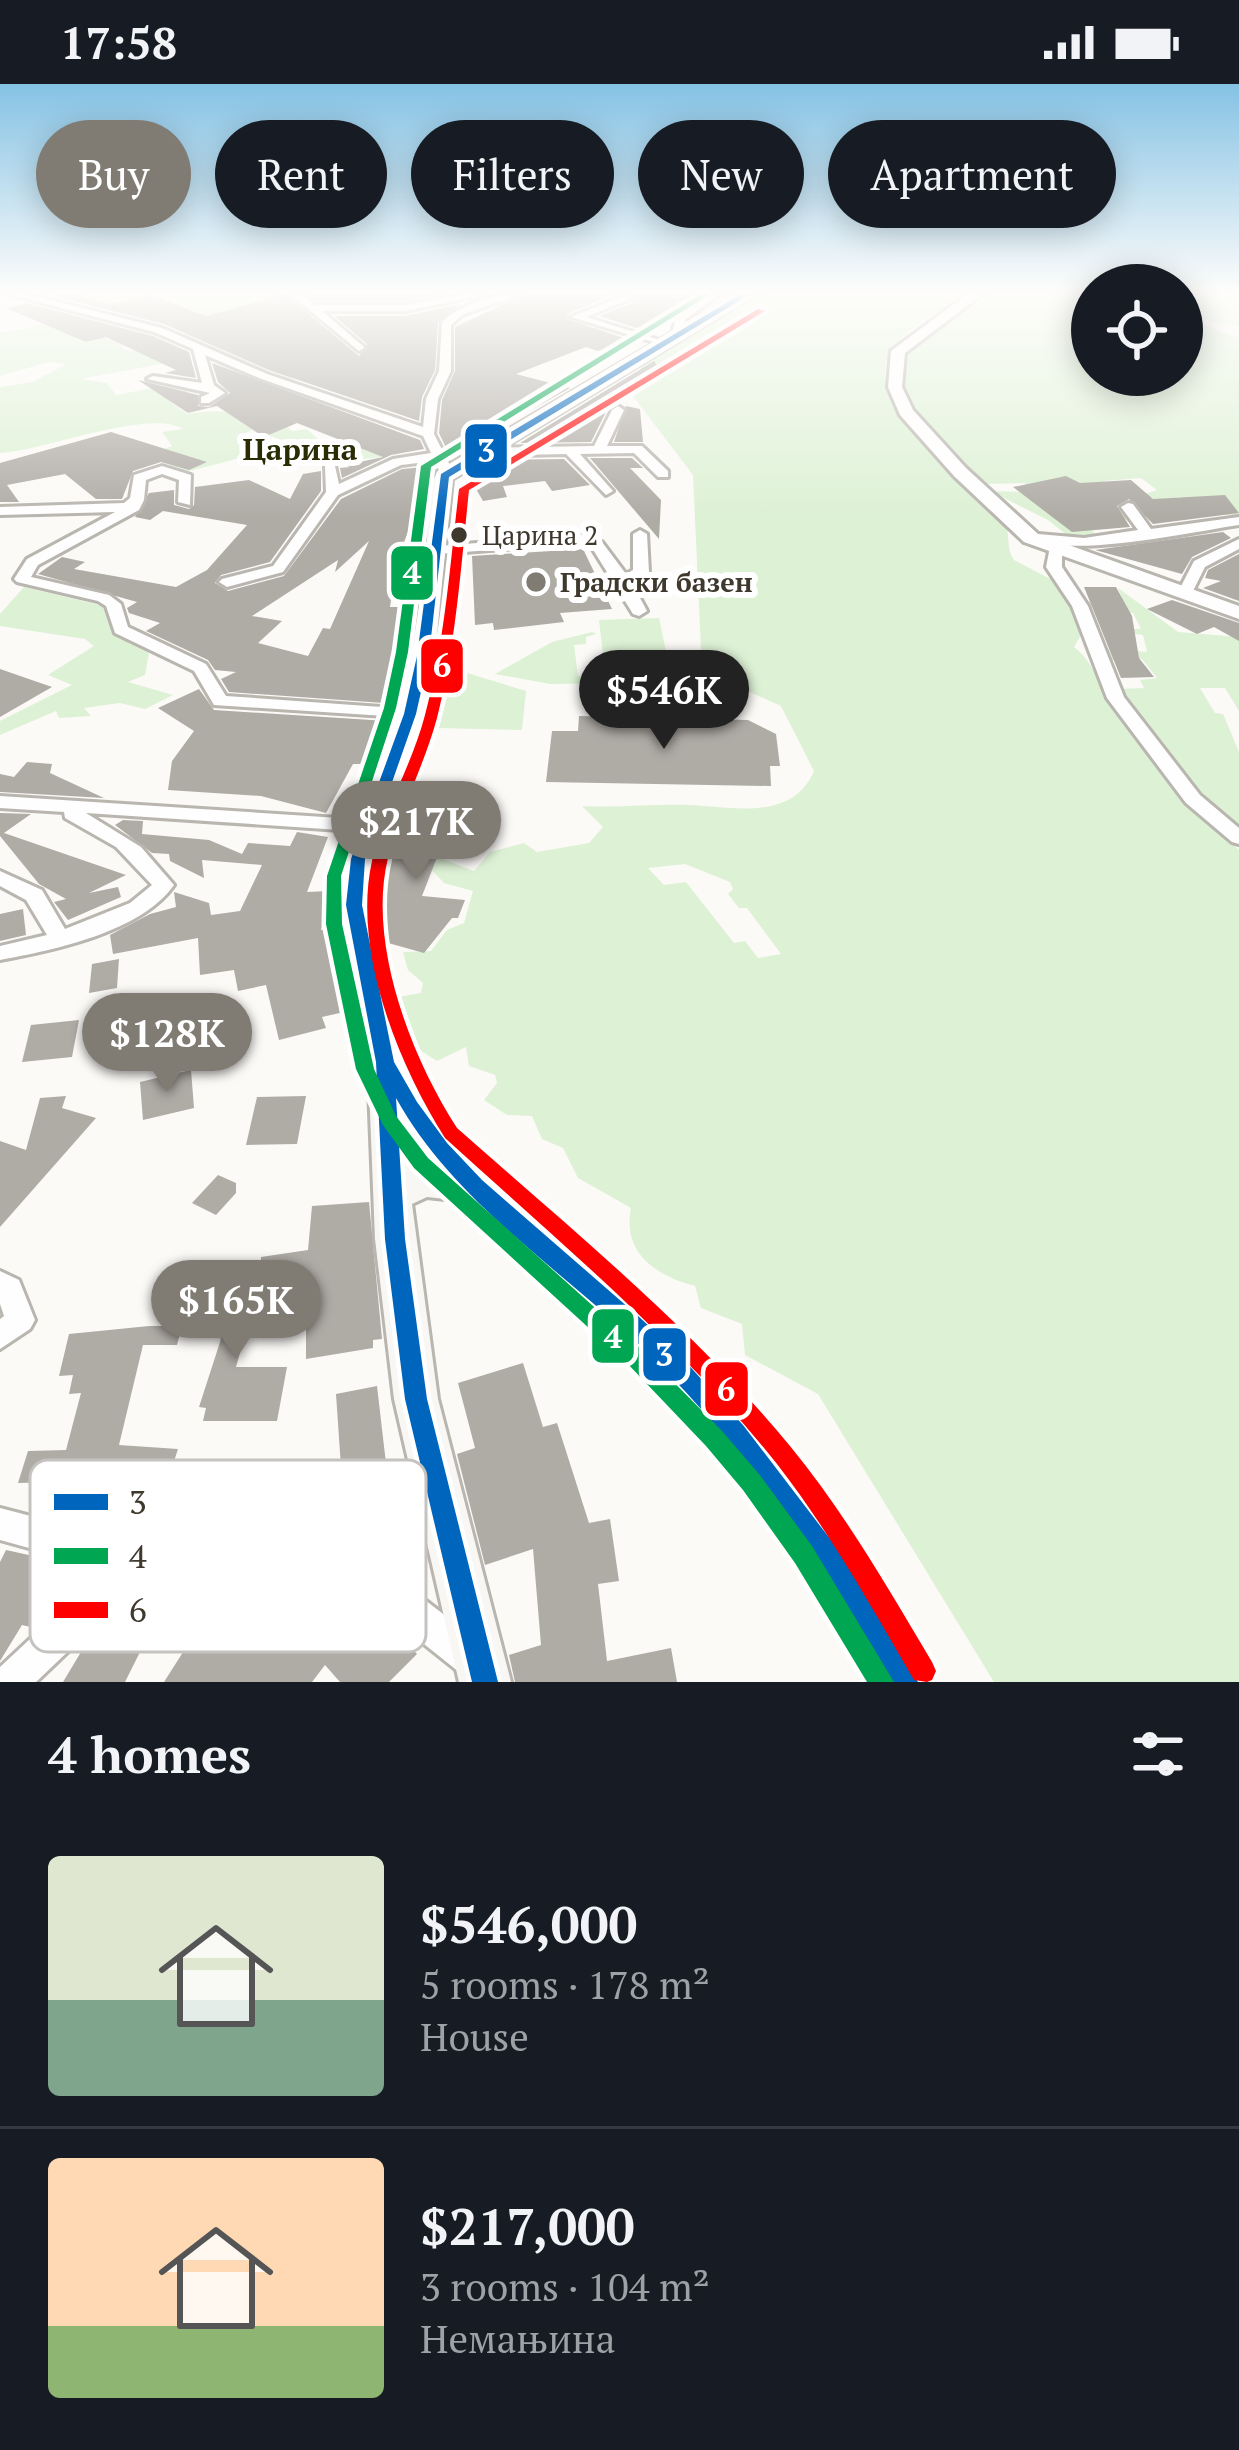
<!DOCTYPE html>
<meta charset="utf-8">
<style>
body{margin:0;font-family:"PT Serif",serif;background:#242831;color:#f1f3f6;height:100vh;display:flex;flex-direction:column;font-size:45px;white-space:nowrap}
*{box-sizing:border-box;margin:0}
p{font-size:39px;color:#9ea1a6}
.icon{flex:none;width:66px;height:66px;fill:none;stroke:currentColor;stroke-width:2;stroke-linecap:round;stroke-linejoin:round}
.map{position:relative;height:1598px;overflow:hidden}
.sheet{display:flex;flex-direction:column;background:#171b24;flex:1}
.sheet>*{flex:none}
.hud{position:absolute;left:36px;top:36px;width:1167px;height:108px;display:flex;gap:24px}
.tools{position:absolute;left:1071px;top:180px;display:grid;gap:24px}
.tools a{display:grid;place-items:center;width:132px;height:132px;border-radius:50%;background:#171b24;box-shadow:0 6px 30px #0003;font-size:60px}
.price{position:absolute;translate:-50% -102px;padding:0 27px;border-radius:42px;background:#807c74;color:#fff;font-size:39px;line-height:78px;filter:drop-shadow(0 3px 6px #0008)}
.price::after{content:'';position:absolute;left:50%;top:72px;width:36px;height:27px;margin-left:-18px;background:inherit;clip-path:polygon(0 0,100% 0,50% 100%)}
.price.selected{background:#222;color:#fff}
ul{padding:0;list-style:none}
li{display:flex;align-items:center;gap:36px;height:300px;padding:0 48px}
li+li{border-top:3px solid #363941}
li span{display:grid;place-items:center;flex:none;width:336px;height:240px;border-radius:12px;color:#555}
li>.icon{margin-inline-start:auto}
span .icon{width:144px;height:144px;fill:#fffc;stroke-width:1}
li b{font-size:51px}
h2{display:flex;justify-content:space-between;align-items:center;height:144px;padding:0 48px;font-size:51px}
.pill{padding:0 42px;border-radius:54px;background:#171b24;box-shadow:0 6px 30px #0003;font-size:42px;line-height:108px}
.pill.selected{background:#807c74;color:#fff}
.status{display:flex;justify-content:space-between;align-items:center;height:84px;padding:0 60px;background:#171b24;direction:ltr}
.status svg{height:33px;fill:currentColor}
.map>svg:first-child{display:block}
.green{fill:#ddf1d5;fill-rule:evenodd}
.building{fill:#afaba5;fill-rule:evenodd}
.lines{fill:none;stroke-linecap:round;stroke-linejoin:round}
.minor-casing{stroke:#b9b5af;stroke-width:6}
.tertiary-casing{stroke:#b9b5af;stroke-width:6}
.secondary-casing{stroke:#b9b5af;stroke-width:6}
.minor{fill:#fffefe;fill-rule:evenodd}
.tertiary{fill:#fffefe;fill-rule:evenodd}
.secondary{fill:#f9f7f4;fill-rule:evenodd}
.bus-1-casing{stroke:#fff;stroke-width:9}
.bus-2-casing{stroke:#fff;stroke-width:9}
.bus-3-casing{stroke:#fff;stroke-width:9}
.bus-1{fill:#0065bd;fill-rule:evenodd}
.bus-2{fill:#00a651;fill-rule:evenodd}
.bus-3{fill:#f00;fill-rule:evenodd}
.bus-dot{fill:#3e382d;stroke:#fff;stroke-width:4.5}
.poi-dot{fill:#807c74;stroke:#fff;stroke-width:4.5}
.labels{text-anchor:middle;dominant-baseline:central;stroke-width:12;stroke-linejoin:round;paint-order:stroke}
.far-bus-label{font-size:27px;fill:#3e382d;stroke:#fff;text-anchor:start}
.far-poi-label{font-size:27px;font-weight:bold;fill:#3e382d;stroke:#fff;text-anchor:start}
.far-neighbourhood-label{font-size:30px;font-weight:bold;fill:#2a2d04;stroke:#fff}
.key{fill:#fff;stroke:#c5c3c0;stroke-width:3}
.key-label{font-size:33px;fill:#3e382d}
.line-badge{stroke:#fff;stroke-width:4.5}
.badge-label{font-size:33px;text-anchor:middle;font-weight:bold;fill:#fff}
</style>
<div class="status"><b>17:58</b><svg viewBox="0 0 49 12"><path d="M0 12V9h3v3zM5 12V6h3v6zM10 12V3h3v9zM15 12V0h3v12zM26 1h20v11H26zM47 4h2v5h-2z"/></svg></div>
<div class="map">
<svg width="1239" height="1598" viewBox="0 0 1239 1598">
<rect width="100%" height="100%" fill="#fcfaf7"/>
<g class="green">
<polygon points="77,209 289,209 292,214 240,222 288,242 317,282 291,296 181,252 195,244 125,216 89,222"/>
<path d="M751,209H969C946,224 909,241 893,264C855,322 968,398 1001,434C1013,447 1004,462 1014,476L1060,500L1082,549L1074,563C1096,580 1099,603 1114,625C1151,676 1192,724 1239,766V1598H994L818,1310L745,1271L742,1240L701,1224L695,1202C656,1192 622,1169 631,1124L578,1094L563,1064L542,1055L532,1032L507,1031L484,1016L497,999L495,991L469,982L466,963L437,977L417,964L408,947L393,948L386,915L421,909L423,899L408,886L403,868L431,867L447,846L464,839L473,807L444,799L426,780L435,772L474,787L490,768L524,759L537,768L589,759L603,743L582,722C617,724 652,720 687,721C730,722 792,739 814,687L781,622L702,587L693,391L633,312L644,272ZM685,780L730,798L733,805L728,810L739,824H747L781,870L758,874L745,857L734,859L686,798L664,801L648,784Z"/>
<path d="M987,209H1092V291H1182V233L1239,254V433L1193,424L1181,413L1131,423L1133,414L1157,406L1141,394L1104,397L1125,414L1124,421L1110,411L1088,426L1125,425L1137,441L1117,432L1082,439L1095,449L1073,456L1048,436L990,407L1027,408L1025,399L983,400C948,368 884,322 907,267Z"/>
<polygon points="1182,209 1239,209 1239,243 1182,231"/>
<path d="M42,241L119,257L124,266L167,269L161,280L80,295L107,299L116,311L173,300L195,303L170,318L187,330C215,325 271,325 292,347L307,345L319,356L308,361L375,353L390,372L328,379L293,368L297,361L252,346L242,351L278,364L186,388L146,372L172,362L162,348L183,345C151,324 42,367 0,369V303L33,298L66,280L49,278L0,292V249Z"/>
<polygon points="24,503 103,522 119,552 149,569 145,591 128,598 173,611 145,625 120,619 84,624 91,632 59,634 56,627 0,651 0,637 72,601 48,591 94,562 85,555 0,542 0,530"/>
<polygon points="1118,504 1178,548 1239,553 1239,627 1225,604 1200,604 1215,629 1223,630 1239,668 1239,742 1198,714 1117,605 1144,604 1140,596 1157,594 1142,575 1104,577 1100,564 1147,568 1143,551 1100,545 1141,545 1133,529 1089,523 1086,517 1124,518"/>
<polygon points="659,534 670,586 605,588 599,536"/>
<polygon points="592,548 596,550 586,553 586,560 574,561 578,592 644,590 648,599 550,600 495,590 552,558"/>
<polygon points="454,585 526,607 522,646 439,644"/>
</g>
<g class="building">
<polygon points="72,209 109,220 150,211 206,232 285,210 359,272 367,260 334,232 405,232 461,220 438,238 435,286 422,313 419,337 269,286 164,240 53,212"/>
<polygon points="307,209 444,209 405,217 316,217"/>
<polygon points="527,209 618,209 569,229 567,235 630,256 598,267 586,263 516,290 570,304 450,372 439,349 442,316 455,287 455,243"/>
<polygon points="625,209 701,209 668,238 643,246 599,232 632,219 634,213"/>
<polygon points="26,219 153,252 189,268 196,294 165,289 176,286 106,253 86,258 6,224"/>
<polygon points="654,277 658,283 608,324 591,358 520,359"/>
<polygon points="212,279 420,356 424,365 391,371 342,394 340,384 350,383 345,381 383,373 297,339 264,353 217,322 188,329 138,296 198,311 198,322 209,323 230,309 218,298"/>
<polygon points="626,322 640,325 643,358 614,358"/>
<polygon points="111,348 207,378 189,386 161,378 133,387 122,415 96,415 65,390 7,401 19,418 0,418 0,379"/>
<polygon points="590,374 632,374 643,384 630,384 661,416 659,455"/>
<polygon points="564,375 590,401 552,407 545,397 503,402 507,413 483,417 468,391 491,376"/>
<path d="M424,383L416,419L424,418L423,442H410L396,480L390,523H414L407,570L384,619L229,608L221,595L236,588L215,586L208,576L146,547L160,539L129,529L127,524L137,518L38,490L62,473L85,478L74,485L176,503L207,486L247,441L163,427L150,436L135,433L149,409L174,406V421L189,425L194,421L195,403L249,396L290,415L303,390L321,387V407L270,478L221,491L215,499L228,507L284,492L341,415L402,385ZM369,457L330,545L323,544L308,572L258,559L282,537L252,532L338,476L335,488Z"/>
<polygon points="1066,392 1080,399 1131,396 1153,415 1225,411 1239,429 1153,440 1129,415 1117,422 1130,443 1072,448 1013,403"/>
<polygon points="1223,448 1231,454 1192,473 1182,490 1095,466"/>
<polygon points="583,465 612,525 560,529 564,538 494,546 493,539 475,541 472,472"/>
<polygon points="1239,470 1239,517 1203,504 1221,497 1205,494 1208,486"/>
<polygon points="1084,503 1116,503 1132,532 1139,574 1154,593 1121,594"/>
<polygon points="1172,516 1239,539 1239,557 1214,543 1197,550 1147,525"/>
<polygon points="0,585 52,603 0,633"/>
<polygon points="199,605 214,626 387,637 363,680 353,680 326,729 261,712 168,706 172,677 194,647 158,624"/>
<polygon points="579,632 748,636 776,650 780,682 770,682 771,702 546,698 552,647 578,647"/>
<polygon points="27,678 52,680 50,689 104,714 0,708 0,690 14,693"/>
<polygon points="0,729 31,730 4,749 126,791 89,809 118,803 121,813 68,836 54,818 66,815 39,800 0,752"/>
<polygon points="413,730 475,751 448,772 439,768 422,812 465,816 458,834 452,834 424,869 381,857 375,828 390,781 377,780 386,750"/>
<polygon points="123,736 143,737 142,750 209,756 242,770 248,759 290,762 297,748 328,753 307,808 328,807 321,846 339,843 342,863 335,868 353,926 322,933 326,944 279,956 266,901 238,907 234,886 200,891 198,854 113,870 110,851 150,830 176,823 174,808 209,819 211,831 240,827 262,781 202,776 204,794 170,777 169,770 152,769 115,741"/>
<polygon points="23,825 26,851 0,857 0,830"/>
<polygon points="119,875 117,904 89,909 92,880"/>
<polygon points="79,936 72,973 22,978 31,941"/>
<polygon points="191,986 194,1024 143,1036 140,998"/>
<polygon points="66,1012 62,1024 96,1034 0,1143 0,1057 26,1066 40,1014"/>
<polygon points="306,1012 297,1060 246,1061 257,1013"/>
<polygon points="218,1091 236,1099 236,1109 216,1131 192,1119"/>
<polygon points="369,1118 382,1255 373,1256 373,1264 306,1275 306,1226 260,1233 261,1173 308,1166 312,1122"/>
<polygon points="226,1185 250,1234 236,1283 287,1283 277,1337 203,1337 206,1324 199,1323 221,1255 195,1200"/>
<polygon points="149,1242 182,1242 177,1261 143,1261 119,1361 178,1365 155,1436 119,1433 126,1412 53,1417 58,1398 18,1399 28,1367 66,1366 81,1309 69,1310 73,1291 59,1292 69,1250"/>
<polygon points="523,1279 543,1343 557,1339 589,1439 610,1435 619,1497 598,1500 607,1577 671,1564 677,1598 515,1598 509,1571 541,1561 533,1465 485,1481 457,1370 475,1364 458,1299"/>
<polygon points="377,1302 387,1388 342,1398 336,1310"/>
<polygon points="6,1466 74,1481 50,1531 35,1544 22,1541 0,1577 0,1478"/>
<polygon points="209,1500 261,1501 254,1532 290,1559 332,1505 377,1528 417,1570 389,1598 340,1598 325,1581 312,1598 164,1598 185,1565 193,1531 202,1530"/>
<polygon points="90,1553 140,1568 125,1598 63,1598"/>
</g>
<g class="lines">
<defs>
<g id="minor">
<path d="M4,209H22L162,244L267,290L423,343L426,315L439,287L442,238C462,220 496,209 523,209L462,231L451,241V287L438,315L434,350L454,389L452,392H442L434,377L401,381L338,411L283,488L227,503L219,498L222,495L273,482L326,408L325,382H335L339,400L393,375L431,369L423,352L259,294L205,271L214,301L225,309L209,319H201V313L210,309L147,295L153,292L202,299L193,265L154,248Z"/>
<polygon points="289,209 300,209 314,221 405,221 471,209 478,212 405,227 322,227 363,262 364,264 359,267"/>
<polygon points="709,209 721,209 686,235 679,252 671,252 677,231"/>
<polygon points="621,213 630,215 586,233 663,257 663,261 571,233"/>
<polygon points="618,322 624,326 607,362 642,362 668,387 668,393 658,393 634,369 580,370 613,407 606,411 566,370 481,372 475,368 481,364 594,362 612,326"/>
<polygon points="162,382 191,391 190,421 178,418 179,396 162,390 146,396 144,416 139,426 38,481 31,493 109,511 121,520 128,543 206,580 226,612 410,625 419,630 416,634 214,621 194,587 115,549 106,522 98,517 17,498 14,495 27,475 115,428 0,431 0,423 124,419 130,414 134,391"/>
<path d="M1128,419L1133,420L1151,445L1239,433V441C1192,448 1068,475 1031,454L1038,450L1084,454L1138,446L1121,423Z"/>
<polygon points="640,446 647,450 649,488 632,499 647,527 639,532 633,530 592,464 580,459 438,470 431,466 438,462 582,451 602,458 626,490 633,486 633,450"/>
<polygon points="1239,455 1239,465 1205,483 1191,511 1181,511 1178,508 1194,477"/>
<polygon points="1050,463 1062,466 1062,483 1088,522 1124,613 1200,711 1239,744 1239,760 1232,758 1186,719 1107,614 1072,522 1046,483"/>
<path d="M0,712L370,736L380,742L370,748L86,729L141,763L174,801C141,848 54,866 0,876V862L47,851L26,816L0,802V787L42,806L65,845L130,819L152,801L116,763L65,734L64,728L0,724Z"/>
<polygon points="0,1187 19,1196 35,1236 30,1245 0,1265 0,1235 4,1232 0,1220"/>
<polygon points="0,1424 138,1460 329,1464 400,1497 485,1562 490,1575 485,1588 472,1593 459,1588 375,1521 329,1498 145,1494 36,1598 0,1598 0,1583 105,1485 0,1456"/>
</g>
<polygon id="tertiary" points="969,209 984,209 905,269 902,303 913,326 966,384 1038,450 1239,522 1239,535 1024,458 954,392 900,331 888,303 891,267"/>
<path id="secondary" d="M739,209H757L452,395L435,572L423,630L373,775L369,821L403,985L425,1022L486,1092L676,1254L748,1327L842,1448L931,1598H877L808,1482L716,1357L646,1280L463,1117L427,1113L412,1120L438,1315L511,1598H459L394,1315L375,1155L368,978L339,821L343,775L397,630L411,572L426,480L429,406L437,388ZM408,1053L428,1079L431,1083L410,1086Z"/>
</defs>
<use href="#minor" class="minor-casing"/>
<use href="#tertiary" class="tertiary-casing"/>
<use href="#secondary" class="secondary-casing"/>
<use href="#minor" class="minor"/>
<use href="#tertiary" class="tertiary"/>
<use href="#secondary" class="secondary"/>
<defs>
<path id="bus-1" d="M743,209H752L449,393L429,572L416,630L365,775L362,821L394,978L417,1018L447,1059L482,1096L637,1231L675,1266L743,1341L834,1460L889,1545L918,1598H891C826,1484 752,1374 659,1280C573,1192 457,1124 396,1014L405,1155L427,1315L498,1598H472L405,1315L385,1155L376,978L346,821L351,775L404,630L417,572L441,390Z"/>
<polygon id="bus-2" points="703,209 712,209 431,383 408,568 396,624 341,792 342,840 374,985 396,1032 428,1074 641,1265 722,1347 759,1390 812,1462 894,1598 867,1598 795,1479 743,1406 706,1362 626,1278 414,1084 383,1041 356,985 326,840 327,792 384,624 396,568 421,382"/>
<path id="bus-3" d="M758,225L765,227L469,406C461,482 456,560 437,634C424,682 400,726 388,774C367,859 411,973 457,1044C572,1146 692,1243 790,1362C845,1429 888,1504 932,1578L936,1587L932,1596L927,1598L914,1596C871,1522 829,1447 777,1380C680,1258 559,1158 445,1054C398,980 352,866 372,777C384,726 412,681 425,631C445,557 450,480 459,405Z"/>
</defs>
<use href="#bus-1" class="bus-1-casing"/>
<use href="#bus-2" class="bus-2-casing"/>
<use href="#bus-3" class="bus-3-casing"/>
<use href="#bus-1" class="bus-1"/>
<use href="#bus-2" class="bus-2"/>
<use href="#bus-3" class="bus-3"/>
</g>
<linearGradient id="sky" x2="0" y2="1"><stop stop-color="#85c2e4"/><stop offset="0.48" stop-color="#fefdfb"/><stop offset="1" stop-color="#fefdfb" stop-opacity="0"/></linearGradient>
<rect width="1239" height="433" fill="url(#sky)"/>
<circle class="bus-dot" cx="459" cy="451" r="10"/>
<circle class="poi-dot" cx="536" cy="498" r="12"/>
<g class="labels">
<g class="far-bus-label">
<text x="482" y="451">Царина 2</text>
</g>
<g class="far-poi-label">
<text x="560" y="498">Градски базен</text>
</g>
<g class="far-neighbourhood-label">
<text x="300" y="365">Царина</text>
</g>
</g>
<rect x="30" y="1376" width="396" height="192" rx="18" class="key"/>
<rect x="54" y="1410" width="54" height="16" fill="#0065bd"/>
<rect x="54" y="1464" width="54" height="16" fill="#00a651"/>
<rect x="54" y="1518" width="54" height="16" fill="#f00"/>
<g class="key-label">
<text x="129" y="1430">3</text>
<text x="129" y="1484">4</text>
<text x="129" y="1538">6</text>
</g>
<g class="line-badge">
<rect x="463" y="338" width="46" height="58" rx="12" fill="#0065bd"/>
<rect x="389" y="460" width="46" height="58" rx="12" fill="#00a651"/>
<rect x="419" y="553" width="46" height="58" rx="12" fill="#f00"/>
<rect x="590" y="1223" width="46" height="58" rx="12" fill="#00a651"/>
<rect x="641" y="1242" width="47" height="57" rx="12" fill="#0065bd"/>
<rect x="703" y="1276" width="47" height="58" rx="12" fill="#f00"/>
</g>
<g class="badge-label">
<text x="486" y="378">3</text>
<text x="412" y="500">4</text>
<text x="442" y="593">6</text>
<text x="613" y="1264">4</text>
<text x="664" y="1282">3</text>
<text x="726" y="1317">6</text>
</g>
</svg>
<div class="tools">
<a><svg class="icon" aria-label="locate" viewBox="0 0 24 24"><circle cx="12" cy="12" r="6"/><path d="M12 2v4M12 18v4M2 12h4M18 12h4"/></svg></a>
</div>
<b class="price selected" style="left:664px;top:668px">$546K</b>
<b class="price" style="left:416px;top:799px">$217K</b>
<b class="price" style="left:167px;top:1011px">$128K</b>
<b class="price" style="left:236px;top:1278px">$165K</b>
<div class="hud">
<a class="pill selected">Buy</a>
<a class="pill">Rent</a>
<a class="pill">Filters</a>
<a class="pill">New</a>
<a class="pill">Apartment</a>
</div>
</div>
<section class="sheet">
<h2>4 homes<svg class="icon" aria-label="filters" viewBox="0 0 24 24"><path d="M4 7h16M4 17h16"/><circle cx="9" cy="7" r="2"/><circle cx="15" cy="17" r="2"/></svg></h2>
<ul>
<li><span style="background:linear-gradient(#dfe7d0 60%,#7fa58c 0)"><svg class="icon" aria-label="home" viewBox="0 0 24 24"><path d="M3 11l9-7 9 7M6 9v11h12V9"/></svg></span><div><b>$546,000</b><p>5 rooms · 178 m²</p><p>House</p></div></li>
<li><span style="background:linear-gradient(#ffd9b3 70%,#8fb573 0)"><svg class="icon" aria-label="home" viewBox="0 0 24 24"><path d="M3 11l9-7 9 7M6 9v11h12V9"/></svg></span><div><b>$217,000</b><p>3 rooms · 104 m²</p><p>Немањина</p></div></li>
</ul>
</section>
